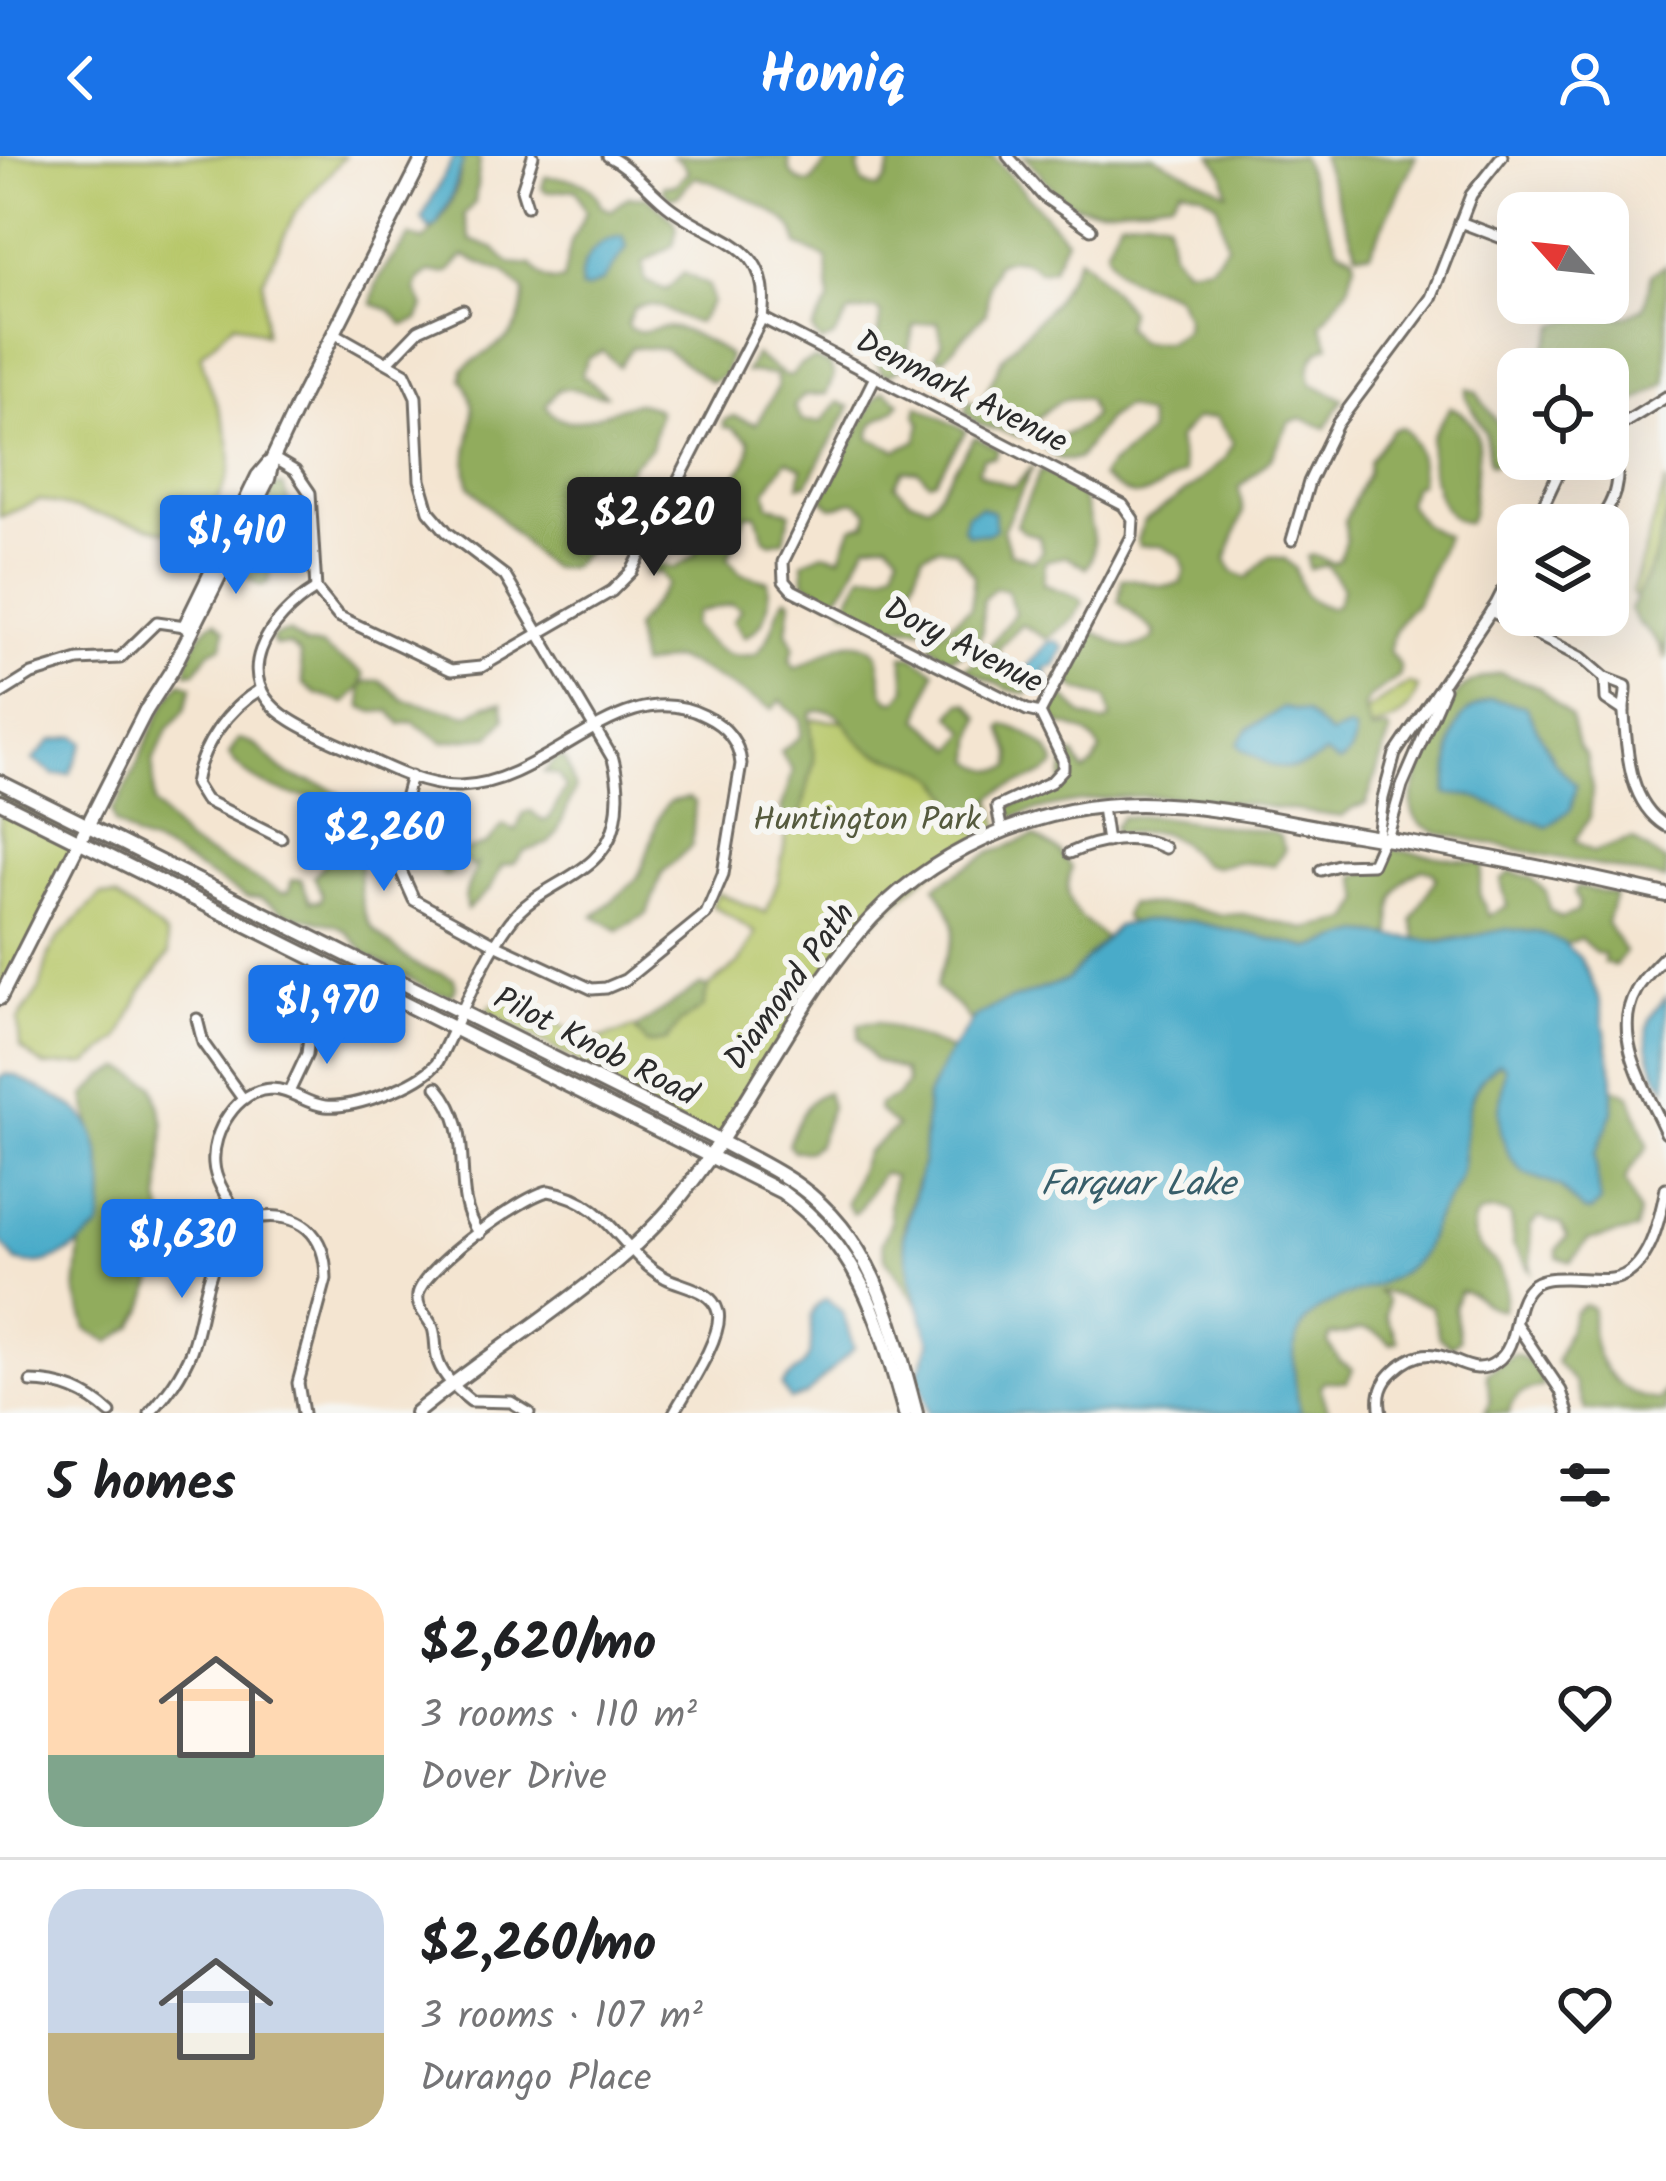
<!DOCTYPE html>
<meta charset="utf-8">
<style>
body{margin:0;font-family:Kalam,sans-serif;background:#f6f6f6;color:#202124;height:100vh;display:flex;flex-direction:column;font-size:45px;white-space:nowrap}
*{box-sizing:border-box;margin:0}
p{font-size:39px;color:#757577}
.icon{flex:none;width:66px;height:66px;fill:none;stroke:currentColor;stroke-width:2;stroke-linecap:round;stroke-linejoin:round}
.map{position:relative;height:1257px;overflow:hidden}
.panel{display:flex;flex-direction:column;background:#fff;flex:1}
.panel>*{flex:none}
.needle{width:78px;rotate:297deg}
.tools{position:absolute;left:1497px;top:36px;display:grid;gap:24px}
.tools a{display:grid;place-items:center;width:132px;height:132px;border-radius:24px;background:#fff;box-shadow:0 12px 48px #0002;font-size:60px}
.price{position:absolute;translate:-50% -102px;padding:0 27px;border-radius:12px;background:#1a73e8;color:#fff;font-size:39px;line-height:78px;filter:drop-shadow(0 3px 6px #0008)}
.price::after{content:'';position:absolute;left:50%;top:72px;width:36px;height:27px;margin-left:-18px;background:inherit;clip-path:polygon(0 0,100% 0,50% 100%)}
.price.active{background:#222;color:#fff}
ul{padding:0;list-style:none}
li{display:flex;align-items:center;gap:36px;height:300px;padding:0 48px}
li+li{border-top:3px solid #e0e0e0}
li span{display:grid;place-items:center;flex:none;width:336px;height:240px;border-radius:36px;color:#555}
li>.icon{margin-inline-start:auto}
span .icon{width:144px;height:144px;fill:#fffc;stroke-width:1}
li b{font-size:51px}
h2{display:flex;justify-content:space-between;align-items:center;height:144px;padding:0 48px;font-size:51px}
header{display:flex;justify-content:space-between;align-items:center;height:156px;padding:0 48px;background:#1a73e8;color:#fff;font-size:54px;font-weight:600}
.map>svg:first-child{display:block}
.green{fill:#b7c769;stroke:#71794a;stroke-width:3}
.forest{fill:#91ac5d;stroke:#5e6c44;stroke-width:3}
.water{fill:#49abc9;stroke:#3a6b7a;stroke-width:3}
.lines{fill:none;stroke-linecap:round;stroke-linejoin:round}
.street-casing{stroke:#716c65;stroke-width:15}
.secondary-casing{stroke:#716c65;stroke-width:18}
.street{stroke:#fff;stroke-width:9}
.secondary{stroke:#fff;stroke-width:12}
.labels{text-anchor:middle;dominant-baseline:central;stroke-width:12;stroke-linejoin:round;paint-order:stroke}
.street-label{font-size:33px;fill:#2b2b2b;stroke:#f6f6f2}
.park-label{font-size:33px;fill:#555a3e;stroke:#f6f6f2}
.water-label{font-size:36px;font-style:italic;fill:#375e6a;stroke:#f6f6f2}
</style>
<header><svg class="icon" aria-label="back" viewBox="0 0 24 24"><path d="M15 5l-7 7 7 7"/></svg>Homiq<svg class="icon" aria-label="person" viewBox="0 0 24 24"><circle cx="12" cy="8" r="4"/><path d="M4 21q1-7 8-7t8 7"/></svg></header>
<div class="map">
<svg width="1666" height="1257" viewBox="0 0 1666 1257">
<rect width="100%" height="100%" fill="#f6f6f2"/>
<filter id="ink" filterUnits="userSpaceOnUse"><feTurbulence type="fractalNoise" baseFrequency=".00833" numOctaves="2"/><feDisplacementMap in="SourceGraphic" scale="24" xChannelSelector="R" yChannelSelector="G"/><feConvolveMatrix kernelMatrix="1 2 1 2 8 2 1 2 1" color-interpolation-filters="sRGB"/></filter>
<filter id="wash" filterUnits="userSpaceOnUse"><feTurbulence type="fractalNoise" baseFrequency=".004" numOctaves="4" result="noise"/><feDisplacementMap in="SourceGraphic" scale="48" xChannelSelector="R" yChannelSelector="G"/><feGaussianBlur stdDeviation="2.7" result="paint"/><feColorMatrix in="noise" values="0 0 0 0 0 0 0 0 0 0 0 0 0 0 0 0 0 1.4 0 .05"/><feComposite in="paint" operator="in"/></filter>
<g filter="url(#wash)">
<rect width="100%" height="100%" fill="#f4e5d1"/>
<g class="green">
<path d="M0,0H345L295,57L263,124L265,178L235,166L201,199C207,234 235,274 230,312C226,334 206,362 196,383L40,344L0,361Z"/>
<polygon points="1666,325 1666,503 1632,436"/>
<path d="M1409,527L1418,531C1410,560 1394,567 1368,573L1353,563Z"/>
<polygon points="807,563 848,566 990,639 1001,676 937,711 855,781 713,991 583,928 596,916 487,855 491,849 510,844 584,881 600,883 634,872 643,881 739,807 756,777 712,749 718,737 766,757 778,725"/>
<polygon points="0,634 65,665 63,673 83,683 0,852"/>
<polygon points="101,739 116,741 159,773 166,779 169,798 141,836 120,883 87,908 44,910 20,891 18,864 40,832 49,798 58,783"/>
</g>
<g class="forest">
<path d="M460,0H477L480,5L475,46L464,59L471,84L495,93L509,107L532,109C541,120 547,128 563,124L571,86L586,56L576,33L547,36L542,32L545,21C570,22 591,22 601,49L611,55L627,41H647L674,64L677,72L673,89L643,107L645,125L666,134L684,117L709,130L712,146L698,167C669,163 664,141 634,152L627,168L630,173C646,179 651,171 667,171C686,172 714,188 729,200L725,219L711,226L665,193L632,191L619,210L603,195L588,202L581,218L606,239C589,241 578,230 559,233L546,249C565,286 611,249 637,247C640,247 653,251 656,252L659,257L651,292L632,309L613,347L599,364L589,393L571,411L552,412L540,404L470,330C456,289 489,262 462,223L463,213C496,186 523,187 524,135L505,117L464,100C447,115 454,120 429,116L419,124L416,134L424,151L418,164L404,169L390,154L372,148C373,123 394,100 410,80L423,85C442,66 466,28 460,0Z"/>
<path d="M671,0H789C787,17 794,26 811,27L831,0H864L858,13L863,28L878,33L886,24L893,0H993L1066,83L1052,113L1039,115C1025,103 1013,99 996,108L989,127L986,157L943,203L935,200L942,186L938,166L914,169L905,210L889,219L882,217L874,200L881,157L876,153L849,157L833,182L821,187L812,174L829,146L827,102L798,90C796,84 796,77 791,71C778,54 716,26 694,21L679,39L670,42L663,34L664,29H675L688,16L682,6Z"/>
<path d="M1023,0H1153L1227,36L1224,18L1212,0H1301L1338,92L1352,98L1355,105L1348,132L1321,168L1329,189C1313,195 1305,212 1312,228L1343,243L1326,272L1301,262L1289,266L1272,301L1239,332L1243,356L1226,404L1233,416L1247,422L1269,400L1285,403L1295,412C1303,437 1303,444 1330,452L1337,448L1343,432L1327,409L1309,413L1307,401L1312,399L1334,407L1339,404L1346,383L1345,363L1368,316L1369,305L1393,273L1402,271C1418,284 1422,307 1420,327L1413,330L1407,347L1424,369L1446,380L1416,448C1400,460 1393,476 1389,495L1400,510L1399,521L1370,541L1364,551L1371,575L1388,573L1390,577L1366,648L1352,652L1342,661C1225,646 1129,623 1013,661L1006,659L1007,651L1061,632L1066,598L1074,599L1084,616L1094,608L1100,595C1092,574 1076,572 1056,567L1051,557L1057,539L1063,538L1083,560L1104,567L1111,563L1107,542L1076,533L1071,528V509L1085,480L1093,476C1118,484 1122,503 1153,483L1155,476L1119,446L1122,423C1143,421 1158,436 1181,427L1185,413L1180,400L1160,390H1139L1137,384L1144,366L1195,329L1225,302L1233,286L1215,261L1195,263L1177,284L1184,317C1144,338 1143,353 1101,321C1110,303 1135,295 1149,275L1147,259L1125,251L1107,263L1078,303C1064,306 1055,303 1045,292C1058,277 1082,276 1093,259L1088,244C1061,234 1038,260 1022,281L980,269L965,257L968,245L980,249L1003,201L1054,146L1079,101C1085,104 1124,147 1129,155L1125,171L1139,186H1167L1185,174L1186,160L1176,140C1143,123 1122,133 1106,94L1120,63L1147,60L1167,64L1172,95L1185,112L1210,109L1227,89L1217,47L1202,37L1181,31L1172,44C1142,47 1086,62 1062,42C1047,29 1038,12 1023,0Z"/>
<polygon points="1321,0 1416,0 1370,97 1357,97"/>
<path d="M1666,109V227L1608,263V213H1537L1556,169C1568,165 1583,159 1596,159C1618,161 1624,165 1644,151L1652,118Z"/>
<path d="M755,199L784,219L792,220L800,209L814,203L830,209L834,220L826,238L804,239L794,250L802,265L821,266L838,246L850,251L807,328L799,329L802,312L787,304L766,334L769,349L791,356L784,384L771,387L765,383L756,358L745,359L728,402L740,417L768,425C771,448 767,471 744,481L733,465L741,453L732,448L697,456L692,469C712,492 726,505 756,498C778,476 773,453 787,441L791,445L787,475L794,490L790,505L795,512C825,503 848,469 878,498L883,535L889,544L897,545L906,533L903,500H912L935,515L919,563L955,593L967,575L951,559L961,547H968L980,561L974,584L973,604C982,613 1001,618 1012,610V599L1001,572L1004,569C1022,572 1054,592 1055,610C1029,634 977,623 984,676L966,672C962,657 950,635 939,624C919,603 882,606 862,588C845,572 840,548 812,556L810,561L814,605L801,658L797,663L786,662L781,654L793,615L780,596L801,580V564L781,544L772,553L690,508L673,503L640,510L634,472L668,428L660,416L648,418V411L656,408L675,412L695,399C704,383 699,367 709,351C723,326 753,316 749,284L732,272L724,271V265L734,260L756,268L778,231L776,219L746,216Z"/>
<polygon points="1467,233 1476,236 1505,278 1501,301 1493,309 1490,308 1485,276 1466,241"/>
<path d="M884,235L900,246C894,263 868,258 870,282L897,294L917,284L921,268L916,259L918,250L966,275L935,324L929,326L918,315L903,314L895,329L909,343L928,349L935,342L975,281L998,294L995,301L983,302L978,315L985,321L1014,331L1033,310L1003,374L1010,397L1034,405L1042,395L1039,380L1023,376L1016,369L1041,314L1079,332C1086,356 1103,392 1086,412L1066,400L1045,405L1043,428L1080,442L1083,446L1073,463L1047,483L1021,468L999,492L1001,505L1027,531V538L1007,533L965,512L979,503L1015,457L1007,434L995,432L983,444L982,477L974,494L947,503L931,489L933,482L971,451L974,419L955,394L939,391L923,398L912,428L913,453L927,466L923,472L883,470L844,452L863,418L885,417L895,411L899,396L888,385L867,388C854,407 852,432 831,444L804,425L803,406L823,397L841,401L852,371L866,368L868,356C849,335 849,352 831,351L822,342L875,243Z"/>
<path d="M1450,251C1491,266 1476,308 1473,339C1472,352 1475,357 1467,367C1436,362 1428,311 1431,285C1432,274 1445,262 1450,251Z"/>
<path d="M274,330H283L289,347C276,358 271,375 283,388L272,405L269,426L261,430L233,413Z"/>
<polygon points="1666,357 1666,494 1637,466 1630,454 1654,405"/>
<path d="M215,465L225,474L222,490L209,496L195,516L187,517C185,503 202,471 215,465Z"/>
<path d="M289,476L305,489L322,490C338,507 353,506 364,519L361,531L365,526L380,524L404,544L468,559L486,549L502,547L505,562L491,580L443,586L413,566L401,568L390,555L374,556L362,551L361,531L345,547L316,538L303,528L300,498L289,489H275L271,484L273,480Z"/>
<path d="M1500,517L1539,531L1571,562L1578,590L1586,600L1592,633L1590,661L1575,684L1593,696L1632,683L1666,706V724L1439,677C1427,672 1415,668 1412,653C1408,633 1444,555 1457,538C1467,525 1485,521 1500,517Z"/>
<path d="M181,526L192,530L185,554L168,573L153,605L154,648L187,687L282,737L289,735L292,724L301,723L310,745H320L322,739L314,720L334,697L329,657L315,641C286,642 245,624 229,599L238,583C262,586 270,608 290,619C303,626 320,626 333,634C381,662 344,730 371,770C376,778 414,809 420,811C432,816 442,816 454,823L456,831L451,839L436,837L366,798L346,775L334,769L288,758L260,742L246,741L160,691L137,683L115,667L112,655C139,617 150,563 181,526Z"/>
<path d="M559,600L566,605L575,633L557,677L549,687L524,696L515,707L502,710L490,733L467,754C461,736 472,724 477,708L472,711L461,701L449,719H443L436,710L439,703L487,688L503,669L516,675L523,657L531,655L543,665L549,663L566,632L558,619L544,616Z"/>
<path d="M689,642L695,646L692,689L662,717L647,758L618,774L594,760C607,748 624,737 636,723C650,705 654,655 670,646C676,643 683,644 689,642Z"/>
<polygon points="1151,660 1270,676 1279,679 1285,693 1274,709 1236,706 1215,711 1203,708 1179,685 1160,676 1117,677 1113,673 1121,661"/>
<path d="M1034,680L1059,695L1071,712C1060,751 1080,760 1105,782L1067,824L997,849L970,866L961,853L936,832C948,780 970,784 935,730L990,697Z"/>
<path d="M1389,693L1483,708L1479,737L1489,759L1507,750L1501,724L1510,716L1530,721L1546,736L1549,754L1561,762L1577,756L1579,747L1574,736L1577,731L1615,739L1607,767L1625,796L1615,810L1604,807V798L1596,797L1580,782L1565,789C1518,757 1468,789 1417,784L1412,764L1436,722L1433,716L1423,713C1393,725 1389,751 1392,780L1363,777L1311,792L1191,765L1129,767L1124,760L1129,748L1185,750L1218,759L1243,758L1305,773L1350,764L1362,744L1355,720C1371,714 1384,715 1389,693Z"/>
<polygon points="700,829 708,831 703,851 680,867 666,885 647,888 635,873"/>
<polygon points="878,866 951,894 927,940 923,1005 905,1065 903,1081 919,1150 885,1102 882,1087 891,1066 889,1049 894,1020 882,1017 857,1056 853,1058 846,1047 866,997 897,971 878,954 879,948 897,940 907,927 904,915 874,904 858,882 859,868"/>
<path d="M1486,891L1584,952L1614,932L1630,939L1648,989C1645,1000 1631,1006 1625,1025L1639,1057L1636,1074L1588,1084L1571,1106L1557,1101V1093L1567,1081L1561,1068L1540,1061L1530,1070L1531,1115L1513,1089L1510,1059C1497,1053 1471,1052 1473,1074C1474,1103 1517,1103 1503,1153C1486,1155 1477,1135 1460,1135L1454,1149L1459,1184L1451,1190L1439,1181L1431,1150L1377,1134L1387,1144L1386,1161L1398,1185L1391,1188C1359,1161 1358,1180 1330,1179L1328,1187L1340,1205L1353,1213L1347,1226L1324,1225L1320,1230L1329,1257H1290L1285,1231L1297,1157Z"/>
<polygon points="123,912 154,929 164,968 160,1045 169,1079 144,1153 134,1170 110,1186 87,1173 76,1136 80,1089 92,1053 93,982 85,940 105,920"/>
<path d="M827,936L831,951L818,988L808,995H794L788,988C797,968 804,942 827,936Z"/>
<path d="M1584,1149L1592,1152C1593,1162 1591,1171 1593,1181C1598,1216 1625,1240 1659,1245L1666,1234V1257L1585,1254L1575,1227L1556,1206L1575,1156Z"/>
<path d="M1514,1198C1528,1202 1540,1216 1543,1230C1526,1235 1513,1236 1510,1257H1485L1490,1246L1487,1217Z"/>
</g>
<g class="water">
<polygon points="454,0 460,0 463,6 450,44 436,70 429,73 422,62"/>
<path d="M623,80L627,91L603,125L587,133L581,132C578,106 596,83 623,80Z"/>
<polygon points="981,351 993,356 996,373 987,378 968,378 963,372 967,358"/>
<polygon points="1057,485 1064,492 1055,510 1044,513 1049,523 1039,534 1031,533 1024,525 1024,514 1049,486"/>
<path d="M1491,543L1525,550L1555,607L1576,629L1571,653L1547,671L1472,640L1446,638C1454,596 1441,561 1491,543Z"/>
<path d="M1283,552L1306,557L1330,579L1349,572L1354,575C1357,587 1349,602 1339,607L1325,598C1290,622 1276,613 1242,593L1238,587L1248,573Z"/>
<polygon points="76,580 84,586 70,618 54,619 33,604 51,585"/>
<path d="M1143,765H1191L1310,792L1362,777L1441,786L1507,773L1541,777L1562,786L1580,802L1599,841L1613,919V956L1595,999L1600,1047L1591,1055H1583L1560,1031L1524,1017L1510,1001L1501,978L1499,954L1505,911L1499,907C1460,934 1468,974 1461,1015C1457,1035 1443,1047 1435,1064C1430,1076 1428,1088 1421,1098C1381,1151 1289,1125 1294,1211C1295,1227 1296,1242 1301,1257H928L918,1218L930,1186L912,1127L903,1081L923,1005L927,940L945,904L974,862L997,849L1067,824L1117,770Z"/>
<path d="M1666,841V932C1654,919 1643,885 1649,866C1651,858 1660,848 1666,841Z"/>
<path d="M6,918L17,920C34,931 72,946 83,960C103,982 109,1046 99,1073C76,1093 47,1116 16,1105L0,1085V922Z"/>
<path d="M826,1143L842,1155L854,1192L806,1239L790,1244L782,1230C790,1216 804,1214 809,1199C817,1175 800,1158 826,1143Z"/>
</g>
</g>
<g filter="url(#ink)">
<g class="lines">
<defs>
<g id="street">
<polyline points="1008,0 1043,40 1091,73"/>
<polyline points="527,50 522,34 533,0"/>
<polyline points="1460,66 1518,88"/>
<polyline points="762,162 1123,349 1133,363 1132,380 1040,557"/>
<polyline points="389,205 419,174 463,154"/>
<polyline points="874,223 783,406 784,425 792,434 1027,554 1040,557 1063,604 1063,613 1051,626 997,651 1002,676"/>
<polyline points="1608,277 1666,241"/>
<path d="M273,302L295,315L310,337L316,433L338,460L451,514L481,511L612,435L632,415L762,162C774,83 714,87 667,49C647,33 632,12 608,0"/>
<polyline points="1534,369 1557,320 1570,303"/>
<path d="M1595,369C1622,341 1621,311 1609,276"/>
<polyline points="1292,384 1309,326 1337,268 1431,142 1471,39 1502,0"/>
<path d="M316,433C268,462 226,523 289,563C307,575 328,583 347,592C380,608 422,631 460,630C551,627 620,516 705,560C726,570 739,585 741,608L723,718L706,758L625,824L606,832L592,833L497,789L414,744L401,715L398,668L411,620"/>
<path d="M1491,455L1582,502L1605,522L1626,530C1627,540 1623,547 1624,558C1627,598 1629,647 1666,670"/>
<polyline points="1605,522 1606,543 1624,555"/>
<path d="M261,533C228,552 201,590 195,628L205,644L281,682"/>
<polyline points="0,538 32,518 78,504 120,502 157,466 185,470"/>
<polyline points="1102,651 1107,686"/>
<polyline points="1378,682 1383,642 1395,598 1496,448 1518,405"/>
<polyline points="1387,683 1402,630 1444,533"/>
<path d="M1070,697C1098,684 1137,677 1165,692"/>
<polyline points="1321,714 1338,709 1372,708 1383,683"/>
<path d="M1666,799C1656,810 1643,821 1636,835C1610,880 1648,936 1666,977"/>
<polyline points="197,863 203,887 243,943"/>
<path d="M437,931C480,981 447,1033 479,1078"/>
<polyline points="289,936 307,898 310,872"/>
<path d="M243,1067C233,1049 215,1028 214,1008C211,976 237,934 271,933C291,933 306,948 325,950C354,953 419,929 437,907C461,862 479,808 510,766C541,724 602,722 615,667C620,644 619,625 613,603L505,420L447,376L429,355L420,324L416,241L405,217L334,177"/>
<polyline points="1516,1168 1561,1235 1568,1257"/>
<path d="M31,1226C61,1226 88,1237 110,1257"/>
<path d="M150,1257C167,1238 182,1219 191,1195C207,1151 206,1072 262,1061C277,1059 295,1062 307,1072C322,1085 326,1104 326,1123L298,1227L303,1257"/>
<path d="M529,1257L511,1246L471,1245C457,1234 441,1219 437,1201C435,1191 436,1181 433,1172C428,1160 416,1153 418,1139C421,1113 523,1039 549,1035C611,1045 621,1099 666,1122C684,1131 712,1133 718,1156C724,1179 686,1235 674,1257"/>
<path d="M1381,1257C1377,1240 1381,1227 1394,1215C1441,1172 1463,1230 1496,1206C1521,1189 1510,1151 1530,1131C1539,1122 1553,1122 1565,1122C1580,1122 1597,1125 1612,1123C1649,1118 1660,1062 1666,1032"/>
</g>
<g id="secondary">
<polyline points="185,470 258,320 269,307"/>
<polyline points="145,556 172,514 268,323 273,302 302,240 424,0"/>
<path d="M0,626L718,984C745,999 774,1012 799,1030C876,1086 893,1171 916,1257"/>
<path d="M0,646L782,1036C863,1095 879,1165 905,1257"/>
<polyline points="0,842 146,554"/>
<path d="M416,1257C495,1191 604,1129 670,1053C743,968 786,861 859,776C926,697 1036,648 1140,648C1211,648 1284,666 1355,678C1460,695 1563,715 1666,739"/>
</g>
</defs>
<use href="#street" class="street-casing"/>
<use href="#secondary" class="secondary-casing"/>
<use href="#street" class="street"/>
<use href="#secondary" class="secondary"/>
</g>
</g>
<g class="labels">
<g class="street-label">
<text transform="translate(961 237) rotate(27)">Denmark Avenue</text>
<text transform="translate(963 491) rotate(27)">Dory Avenue</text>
<text transform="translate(791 831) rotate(-54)">Diamond Path</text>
<text transform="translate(595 892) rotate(27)">Pilot Knob Road</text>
</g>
<g class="park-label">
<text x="867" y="665">Huntington Park</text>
</g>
<g class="water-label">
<text x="1138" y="1029">Farquar Lake</text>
</g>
</g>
</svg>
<div class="tools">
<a><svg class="needle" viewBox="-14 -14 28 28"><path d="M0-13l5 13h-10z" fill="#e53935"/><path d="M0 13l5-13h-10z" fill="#757577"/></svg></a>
<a><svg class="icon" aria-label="locate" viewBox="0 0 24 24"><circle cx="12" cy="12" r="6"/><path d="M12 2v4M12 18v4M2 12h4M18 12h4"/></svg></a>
<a><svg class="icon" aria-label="layers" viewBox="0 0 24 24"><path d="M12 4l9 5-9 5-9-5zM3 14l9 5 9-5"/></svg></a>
</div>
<b class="price active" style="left:654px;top:423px">$2,620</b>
<b class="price" style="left:236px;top:441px">$1,410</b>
<b class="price" style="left:384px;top:738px">$2,260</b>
<b class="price" style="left:327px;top:911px">$1,970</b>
<b class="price" style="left:182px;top:1145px">$1,630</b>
</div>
<section class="panel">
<h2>5 homes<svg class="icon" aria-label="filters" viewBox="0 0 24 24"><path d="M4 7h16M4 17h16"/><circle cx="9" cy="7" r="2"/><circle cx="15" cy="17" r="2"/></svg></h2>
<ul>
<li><span style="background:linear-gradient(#ffd9b3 70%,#7fa58c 0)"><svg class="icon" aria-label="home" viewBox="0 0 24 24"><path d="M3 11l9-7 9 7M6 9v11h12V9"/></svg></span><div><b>$2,620/mo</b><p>3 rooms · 110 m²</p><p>Dover Drive</p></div><svg class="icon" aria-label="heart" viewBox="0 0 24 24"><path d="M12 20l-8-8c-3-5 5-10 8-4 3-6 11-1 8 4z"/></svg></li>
<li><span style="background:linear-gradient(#c9d6e8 60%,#c2b280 0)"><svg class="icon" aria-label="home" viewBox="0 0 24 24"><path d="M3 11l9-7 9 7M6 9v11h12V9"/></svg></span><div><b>$2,260/mo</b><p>3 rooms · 107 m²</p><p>Durango Place</p></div><svg class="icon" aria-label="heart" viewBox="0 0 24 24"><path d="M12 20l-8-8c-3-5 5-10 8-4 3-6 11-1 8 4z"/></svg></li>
</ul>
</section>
